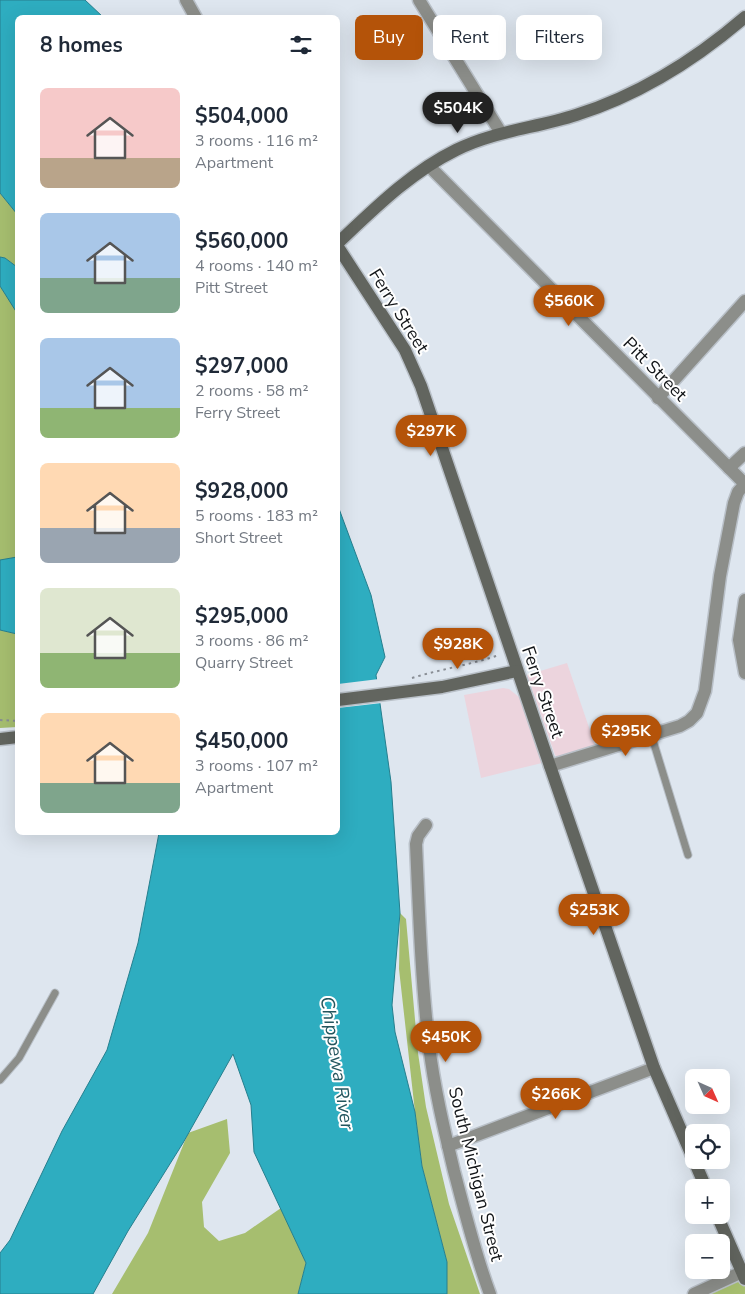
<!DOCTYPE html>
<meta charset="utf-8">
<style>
body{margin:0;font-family:"Nunito Sans",sans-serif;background:#f2f2f3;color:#1f2937;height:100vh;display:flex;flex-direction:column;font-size:19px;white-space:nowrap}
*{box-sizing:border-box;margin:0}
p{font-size:16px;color:#747a83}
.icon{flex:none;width:28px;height:28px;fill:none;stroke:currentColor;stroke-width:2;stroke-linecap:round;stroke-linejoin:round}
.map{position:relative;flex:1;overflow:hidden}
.side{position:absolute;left:15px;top:15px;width:325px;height:820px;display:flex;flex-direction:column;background:#fff;border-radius:8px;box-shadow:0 5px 20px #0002}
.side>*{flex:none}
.top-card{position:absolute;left:355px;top:15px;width:315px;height:45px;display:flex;gap:10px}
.needle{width:32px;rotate:135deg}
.tools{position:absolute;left:685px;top:1069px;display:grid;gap:10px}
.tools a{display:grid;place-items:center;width:45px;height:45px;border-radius:8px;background:#fff;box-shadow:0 5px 20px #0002;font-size:25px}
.price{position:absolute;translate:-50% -42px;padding:0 11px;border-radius:18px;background:#b45309;color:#fff;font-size:16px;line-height:32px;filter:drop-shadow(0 1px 2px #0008)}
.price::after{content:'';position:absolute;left:50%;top:30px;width:15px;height:11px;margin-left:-8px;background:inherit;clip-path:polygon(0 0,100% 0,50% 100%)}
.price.selected{background:#222;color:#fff}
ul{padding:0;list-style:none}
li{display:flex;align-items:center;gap:15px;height:125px;padding:0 25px}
li span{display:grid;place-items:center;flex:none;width:140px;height:100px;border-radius:8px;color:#555}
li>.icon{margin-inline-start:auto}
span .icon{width:60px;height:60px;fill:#fffc;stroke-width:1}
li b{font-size:21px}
h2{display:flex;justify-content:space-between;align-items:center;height:60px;padding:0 25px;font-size:21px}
.tag{padding:0 18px;border-radius:8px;background:#fff;box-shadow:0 5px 20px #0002;font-size:18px;line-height:45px}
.tag.selected{background:#b45309;color:#fff}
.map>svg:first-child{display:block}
.commercial{fill:#ecd4dd}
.green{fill:#a6be6f}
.water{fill:#2eadc0;stroke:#267f8e}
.pier{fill:#dee6ef}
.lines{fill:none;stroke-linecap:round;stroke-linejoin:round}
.lane-casing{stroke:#b9c0c8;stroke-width:9}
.street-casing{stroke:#b9c0c8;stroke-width:15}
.secondary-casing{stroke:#b9c0c8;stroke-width:15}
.path{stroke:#888d94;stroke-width:2;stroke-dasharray:2.5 4;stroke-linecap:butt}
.lane{stroke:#8c8e8a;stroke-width:7}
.street{stroke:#8c8e8a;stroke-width:12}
.secondary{stroke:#62655f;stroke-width:12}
.labels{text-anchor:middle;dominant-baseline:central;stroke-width:4;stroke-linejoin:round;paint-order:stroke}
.street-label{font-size:18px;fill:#121518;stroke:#fff}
.water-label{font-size:19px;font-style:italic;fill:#23565e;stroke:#fff}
</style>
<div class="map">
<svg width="745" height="1294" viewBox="0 0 745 1294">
<rect width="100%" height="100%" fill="#dee6ef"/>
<g class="commercial">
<polygon points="567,663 596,748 558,758 555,755 527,675"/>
<polygon points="503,688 509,689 519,697 542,763 481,778 464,695"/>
</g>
<g class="green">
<polygon points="0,193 17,214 17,267 5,258 0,257"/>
<polygon points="0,286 18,313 17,557 2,561 0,560"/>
<polygon points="0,630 17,634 17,727 0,728"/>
<polygon points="400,913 406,919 418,1053 426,1107 449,1204 480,1294 447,1294 447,1262 422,1166 415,1112 399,969"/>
<polygon points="227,1119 230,1153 202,1202 204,1227 219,1241 245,1233 281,1208 306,1263 298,1294 112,1294 148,1233 188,1133"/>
<polygon points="742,1272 745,1279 745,1294 694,1294"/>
</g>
<g class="water">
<polygon points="0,0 85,0 103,17 18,18 17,214 0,193"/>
<polygon points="0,257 5,258 17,267 17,313 0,286"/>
<polygon points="338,506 371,595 385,657 376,675 391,782 400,913 392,1005 395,1032 415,1112 422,1166 447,1262 447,1294 298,1294 306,1263 254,1152 251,1105 233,1054 183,1143 128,1231 93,1294 0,1294 0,1253 10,1240 62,1131 107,1050 138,943 159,833 338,832"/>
<polygon points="17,557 18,557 17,634 0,630 0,560"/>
</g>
<polygon class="pier" points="379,679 382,703 338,708 338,684"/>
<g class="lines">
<defs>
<g id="lane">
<polyline points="651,734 688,855"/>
<polyline points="0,1080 19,1058 55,993"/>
</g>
<g id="street">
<polyline points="186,0 196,18"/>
<polyline points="419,0 501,133"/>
<polyline points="429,166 745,484"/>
<polyline points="658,398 745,301"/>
<polyline points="729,468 745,453"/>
<polyline points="745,600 739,640 745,673"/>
<polyline points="550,766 680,726 689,721 697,713 705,691 720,576 734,503 738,492 745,484"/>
<path d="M426,825L418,836L416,844C419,911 421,978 429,1045C434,1087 444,1129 454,1171C465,1212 475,1254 490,1294"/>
<polyline points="448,1146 654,1068"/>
<polyline points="694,1294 742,1272"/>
</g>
<g id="secondary">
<path d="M338,243C374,209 411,172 456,150C494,131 536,128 576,115C639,95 695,60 745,17"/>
<polyline points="338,247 405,350 421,386 550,766 654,1068 706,1188"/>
<polyline points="338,700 442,687 517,671"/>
<polyline points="0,739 18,737"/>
<polyline points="717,1215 745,1279"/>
</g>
</defs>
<use href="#lane" class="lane-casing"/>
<use href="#street" class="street-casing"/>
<use href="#secondary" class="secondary-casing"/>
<g class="path">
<path d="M412,678C441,669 470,665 499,655"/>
<polyline points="0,720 18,721"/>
</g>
<use href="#lane" class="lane"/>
<use href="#street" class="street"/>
<use href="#secondary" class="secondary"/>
</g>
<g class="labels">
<g class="street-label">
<text transform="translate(399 311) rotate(58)">Ferry Street</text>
<text transform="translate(655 369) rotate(45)">Pitt Street</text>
<text transform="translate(543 692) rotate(71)">Ferry Street</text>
<text transform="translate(476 1174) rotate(76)">South Michigan Street</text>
</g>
<g class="water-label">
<text transform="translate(337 1063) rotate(81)">Chippewa River</text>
</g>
</g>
</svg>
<div class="tools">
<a><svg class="needle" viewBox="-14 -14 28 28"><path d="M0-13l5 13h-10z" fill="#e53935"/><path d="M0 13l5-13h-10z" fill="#747a83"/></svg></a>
<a><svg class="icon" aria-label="locate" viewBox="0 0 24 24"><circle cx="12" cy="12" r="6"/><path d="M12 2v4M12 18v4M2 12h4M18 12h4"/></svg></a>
<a>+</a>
<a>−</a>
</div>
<b class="price selected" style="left:458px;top:134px">$504K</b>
<b class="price" style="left:569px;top:327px">$560K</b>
<b class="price" style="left:431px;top:457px">$297K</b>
<b class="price" style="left:458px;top:670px">$928K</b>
<b class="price" style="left:626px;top:757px">$295K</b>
<b class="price" style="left:594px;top:936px">$253K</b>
<b class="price" style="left:446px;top:1063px">$450K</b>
<b class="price" style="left:556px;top:1120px">$266K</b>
<div class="top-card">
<a class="tag selected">Buy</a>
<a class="tag">Rent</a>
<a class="tag">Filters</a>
</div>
<section class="side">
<h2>8 homes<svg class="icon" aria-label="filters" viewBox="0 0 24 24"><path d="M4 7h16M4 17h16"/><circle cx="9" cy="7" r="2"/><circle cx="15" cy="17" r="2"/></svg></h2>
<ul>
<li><span style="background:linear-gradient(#f6c9c9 70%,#b9a48a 0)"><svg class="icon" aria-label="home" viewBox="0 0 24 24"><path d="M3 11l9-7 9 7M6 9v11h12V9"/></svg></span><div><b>$504,000</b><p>3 rooms · 116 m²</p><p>Apartment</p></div></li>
<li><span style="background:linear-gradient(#a9c7e8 65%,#7fa58c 0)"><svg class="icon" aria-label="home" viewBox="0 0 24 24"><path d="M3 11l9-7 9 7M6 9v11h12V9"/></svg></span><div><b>$560,000</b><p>4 rooms · 140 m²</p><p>Pitt Street</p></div></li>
<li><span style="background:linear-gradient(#a9c7e8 70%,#8fb573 0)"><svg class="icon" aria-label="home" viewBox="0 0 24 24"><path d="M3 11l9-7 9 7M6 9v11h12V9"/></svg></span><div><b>$297,000</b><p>2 rooms · 58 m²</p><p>Ferry Street</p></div></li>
<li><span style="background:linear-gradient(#ffd9b3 65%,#9aa5b1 0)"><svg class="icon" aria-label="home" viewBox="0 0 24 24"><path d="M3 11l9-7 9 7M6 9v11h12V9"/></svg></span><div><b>$928,000</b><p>5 rooms · 183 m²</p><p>Short Street</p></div></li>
<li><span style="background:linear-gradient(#dfe7d0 65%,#8fb573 0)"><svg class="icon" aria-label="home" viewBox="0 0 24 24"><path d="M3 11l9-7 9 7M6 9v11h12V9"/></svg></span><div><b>$295,000</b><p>3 rooms · 86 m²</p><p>Quarry Street</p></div></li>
<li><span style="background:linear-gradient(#ffd9b3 70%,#7fa58c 0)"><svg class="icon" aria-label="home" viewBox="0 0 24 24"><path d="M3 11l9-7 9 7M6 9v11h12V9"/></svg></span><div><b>$450,000</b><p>3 rooms · 107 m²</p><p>Apartment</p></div></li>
</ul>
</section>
</div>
